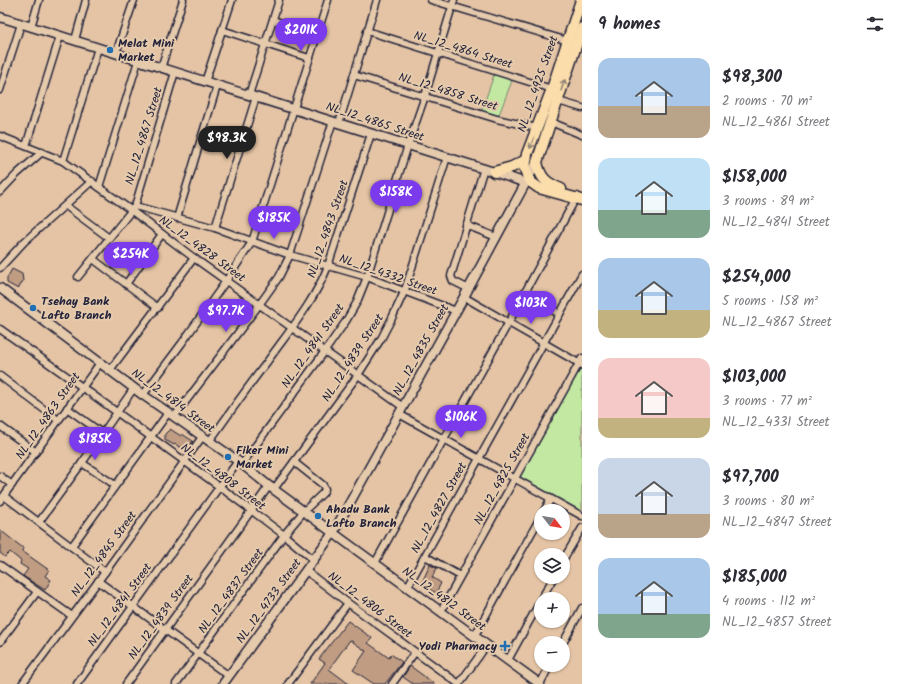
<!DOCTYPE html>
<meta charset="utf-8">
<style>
body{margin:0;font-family:Kalam,sans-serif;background:#f2f2f3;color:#2b2b33;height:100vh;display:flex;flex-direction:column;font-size:15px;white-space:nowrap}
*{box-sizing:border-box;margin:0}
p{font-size:13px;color:#7c7c81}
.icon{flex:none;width:22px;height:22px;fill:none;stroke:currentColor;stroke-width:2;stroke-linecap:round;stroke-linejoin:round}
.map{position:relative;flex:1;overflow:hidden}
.drawer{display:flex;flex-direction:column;background:#fff;width:320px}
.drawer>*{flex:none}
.needle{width:26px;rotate:121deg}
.fabs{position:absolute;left:534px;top:504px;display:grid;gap:8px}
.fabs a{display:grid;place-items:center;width:36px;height:36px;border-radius:50%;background:#fff;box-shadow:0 1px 3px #0004;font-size:20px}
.price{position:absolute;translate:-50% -34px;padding:0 9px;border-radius:14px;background:#7c3aed;color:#fff;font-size:13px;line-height:26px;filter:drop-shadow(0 1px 2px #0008)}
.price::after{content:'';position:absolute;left:50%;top:24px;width:12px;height:9px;margin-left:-6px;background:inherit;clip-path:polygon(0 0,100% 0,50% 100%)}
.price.selected{background:#222;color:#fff}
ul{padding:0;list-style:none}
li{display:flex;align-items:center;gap:12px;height:100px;padding:0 16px}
li span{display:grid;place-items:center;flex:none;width:112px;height:80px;border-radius:12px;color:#555}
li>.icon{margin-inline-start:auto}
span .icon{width:48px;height:48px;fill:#fffc;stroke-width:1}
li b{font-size:17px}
h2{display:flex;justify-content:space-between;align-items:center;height:48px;padding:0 16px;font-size:17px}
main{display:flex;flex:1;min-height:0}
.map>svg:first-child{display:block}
.green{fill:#c3e8a2;stroke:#72856e}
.building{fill:#bf9c82;stroke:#22223b}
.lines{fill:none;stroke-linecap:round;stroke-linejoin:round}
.minor-casing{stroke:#22223b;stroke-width:9}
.tertiary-casing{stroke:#22223b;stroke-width:11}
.primary-casing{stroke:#22223b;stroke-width:13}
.minor{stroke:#e5caac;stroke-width:6}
.tertiary{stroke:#e5caac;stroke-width:8}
.primary{stroke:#fbddab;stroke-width:10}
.oneway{stroke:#8e8073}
.poi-dot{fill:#1f6fb2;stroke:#e5caac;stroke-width:1.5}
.labels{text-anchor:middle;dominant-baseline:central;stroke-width:4;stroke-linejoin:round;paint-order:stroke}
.poi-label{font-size:12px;font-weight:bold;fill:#22223b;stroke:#e5caac;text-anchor:start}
.street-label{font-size:12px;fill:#22223b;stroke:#e5caac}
</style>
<main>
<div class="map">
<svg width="582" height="684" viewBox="0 0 582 684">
<rect width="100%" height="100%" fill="#e4c4a4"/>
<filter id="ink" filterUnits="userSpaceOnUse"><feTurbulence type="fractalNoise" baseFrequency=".025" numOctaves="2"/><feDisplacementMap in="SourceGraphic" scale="8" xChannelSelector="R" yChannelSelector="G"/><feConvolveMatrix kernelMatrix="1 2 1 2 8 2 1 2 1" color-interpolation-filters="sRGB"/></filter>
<g filter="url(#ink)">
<g class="green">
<polygon points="495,72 513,78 497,120 480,115"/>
<polygon points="578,363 582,365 582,515 514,479"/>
</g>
<g class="building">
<polygon points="12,269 22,274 23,281 18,289 7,283 7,278"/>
<polygon points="170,429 181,436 182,434 193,441 186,451 175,444 174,445 165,440 165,434"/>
<polygon points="0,530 23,548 22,551 49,570 45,576 51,580 45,590 23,576 28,569 20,564 21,561 10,552 5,557 0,553"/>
<polygon points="430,565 437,568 432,577 441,583 436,593 424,586 422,582"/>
<polygon points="348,621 372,638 368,643 389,658 391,654 402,662 385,684 374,684 353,670 366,651 350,640 329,669 349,684 310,684 325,663 319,659"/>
<polygon points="410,666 435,684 413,684 403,677"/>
</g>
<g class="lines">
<defs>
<g id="minor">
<polyline points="431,0 568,41"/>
<polyline points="273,20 316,34"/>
<polyline points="31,27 39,0"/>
<polyline points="222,30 309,58"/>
<polyline points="367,31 552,89"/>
<polyline points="75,40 86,0"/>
<polyline points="116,53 134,0"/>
<polyline points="161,68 183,0"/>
<polyline points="354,75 497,119 537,128"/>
<polyline points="205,82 232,0"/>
<polyline points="0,90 21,24"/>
<polyline points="249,95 279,0"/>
<polyline points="558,101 582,108"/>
<polyline points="551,122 582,135"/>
<polyline points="339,123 377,0"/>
<polyline points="0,136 63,161 132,211 194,258 403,407"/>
<polyline points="26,146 60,36"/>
<polyline points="63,161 98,48"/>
<polyline points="99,187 138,61"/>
<polyline points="0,192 17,174 42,152"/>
<polyline points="66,206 109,238"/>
<polyline points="135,206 175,72"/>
<polyline points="177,218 217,86"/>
<polyline points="466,225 496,237"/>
<polyline points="215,228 256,97"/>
<polyline points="93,259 158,308"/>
<polyline points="0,268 24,242 92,181"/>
<polyline points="78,277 135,206 215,228 290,255 367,277 456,311"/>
<polyline points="126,284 162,234"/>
<polyline points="469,289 453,281 451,276 484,168"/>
<polyline points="524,295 560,314"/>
<polyline points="464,297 582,365"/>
<polyline points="0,329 82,387 220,487 284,535 314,560"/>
<polyline points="110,370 194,258"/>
<polyline points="0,376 58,420"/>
<polyline points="143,395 182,343 226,281 252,242 328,0"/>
<polyline points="67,408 103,434"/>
<polyline points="399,414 582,516"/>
<polyline points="174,417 259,305 279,277 290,255 333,121"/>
<polyline points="0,426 36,452"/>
<path d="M209,442C228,415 247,388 267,362C289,331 314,302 328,266L371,134"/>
<polyline points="82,463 115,485"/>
<polyline points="242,464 325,351 346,321 357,302 367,277 408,145 425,96 454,0"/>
<polyline points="0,476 12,485"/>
<polyline points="274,489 358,375 381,339 393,316 405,290 447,157"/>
<polyline points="4,496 105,572"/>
<polyline points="0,501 100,363"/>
<polyline points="544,511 550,500"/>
<polyline points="39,522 82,463 134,388"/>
<polyline points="72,546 168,413"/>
<polyline points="425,556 460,576"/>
<polyline points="563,560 582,528"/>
<polyline points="375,563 509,322 577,196"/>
<polyline points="0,565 72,616"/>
<polyline points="306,571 348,603 459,684"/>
<polyline points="98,581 229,676"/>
<polyline points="408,586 582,274"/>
<polyline points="541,599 554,577"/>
<polyline points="441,611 582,358"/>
<polyline points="475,635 541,516"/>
<polyline points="0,642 37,592"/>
<polyline points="563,643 582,608"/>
<polyline points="508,660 541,600"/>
<polyline points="22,684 105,572 202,437"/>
<polyline points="77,684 238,461"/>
<polyline points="126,684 269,486"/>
<polyline points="176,684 284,535 304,511 323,493 325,489 323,485 294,462"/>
<polyline points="288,684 348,603"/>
<polyline points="392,684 415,652"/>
<polyline points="459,684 487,645"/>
<polyline points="540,684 550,665"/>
</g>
<g id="tertiary">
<polyline points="0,17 494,172 526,183"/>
<polyline points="0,288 143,395 238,461 269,486 540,684"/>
<polyline points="223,684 333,533 464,297 537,162"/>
</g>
<g id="primary">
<polyline points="581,0 552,89 527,154 525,169 528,178 532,183 539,188 582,200"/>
<polyline points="494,172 512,167 526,160"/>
<path d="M561,189C546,183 540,178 537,162L582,28"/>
</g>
</defs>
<use href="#minor" class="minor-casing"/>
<use href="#tertiary" class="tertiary-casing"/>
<use href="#primary" class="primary-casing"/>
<use href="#minor" class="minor"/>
<use href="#tertiary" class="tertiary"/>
<use href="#primary" class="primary"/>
</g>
<defs><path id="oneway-shaft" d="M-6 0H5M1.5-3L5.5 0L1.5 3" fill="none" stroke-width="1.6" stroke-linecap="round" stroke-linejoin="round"/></defs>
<g class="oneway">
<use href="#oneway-shaft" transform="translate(563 85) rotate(-71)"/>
<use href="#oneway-shaft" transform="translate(532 143) rotate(111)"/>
</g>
</g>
<g class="poi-dot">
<circle cx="110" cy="50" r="4"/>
<circle cx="33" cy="308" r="4"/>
<circle cx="228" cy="457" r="4"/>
<circle cx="318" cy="516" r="4"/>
<path d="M503 640h4v4h4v4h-4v4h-4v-4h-4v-4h4z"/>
</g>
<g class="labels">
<g class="poi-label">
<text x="118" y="43">Melat Mini<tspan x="118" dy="14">Market</tspan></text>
<text x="41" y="301">Tsehay Bank<tspan x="41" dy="14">Lafto Branch</tspan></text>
<text x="236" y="450">Fiker Mini<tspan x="236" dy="14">Market</tspan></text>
<text x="326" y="509">Ahadu Bank<tspan x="326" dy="14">Lafto Branch</tspan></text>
<text x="497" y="646" text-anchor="end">Yodi Pharmacy</text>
</g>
<g class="street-label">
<text transform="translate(463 50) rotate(17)">NL_12_4864 Street</text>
<text transform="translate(538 84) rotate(-71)">NL_12_4925 Street</text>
<text transform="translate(448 92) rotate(17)">NL_12_4858 Street</text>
<text transform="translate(375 122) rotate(18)">NL_12_4865 Street</text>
<text transform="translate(144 136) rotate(-73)">NL_12_4867 Street</text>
<text transform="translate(328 229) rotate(-71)">NL_12_4843 Street</text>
<text transform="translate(202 249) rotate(36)">NL_12_4828 Street</text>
<text transform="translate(388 275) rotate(19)">NL_12_4332 Street</text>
<text transform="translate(313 346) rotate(-55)">NL_12_4841 Street</text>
<text transform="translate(421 350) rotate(-61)">NL_12_4835 Street</text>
<text transform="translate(353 358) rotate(-57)">NL_12_4839 Street</text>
<text transform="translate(173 401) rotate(36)">NL_12_4814 Street</text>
<text transform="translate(48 416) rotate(-55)">NL_12_4863 Street</text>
<text transform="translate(223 477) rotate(37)">NL_12_4808 Street</text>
<text transform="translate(502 479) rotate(-61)">NL_12_4825 Street</text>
<text transform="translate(439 508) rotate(-61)">NL_12_4827 Street</text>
<text transform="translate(104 554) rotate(-54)">NL_12_4845 Street</text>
<text transform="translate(231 591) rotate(-54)">NL_12_4837 Street</text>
<text transform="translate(444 599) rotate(36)">NL_12_4812 Street</text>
<text transform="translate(269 601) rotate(-54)">NL_12_4733 Street</text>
<text transform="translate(120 605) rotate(-54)">NL_12_4841 Street</text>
<text transform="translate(370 605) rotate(37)">NL_12_4806 Street</text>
<text transform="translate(161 617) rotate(-54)">NL_12_4839 Street</text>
</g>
</g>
</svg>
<div class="fabs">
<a><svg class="needle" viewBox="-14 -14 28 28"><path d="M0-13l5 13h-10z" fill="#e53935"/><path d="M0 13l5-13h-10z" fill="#7c7c81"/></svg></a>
<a><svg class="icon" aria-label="layers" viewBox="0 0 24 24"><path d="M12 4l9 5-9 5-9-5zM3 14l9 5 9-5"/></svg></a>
<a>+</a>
<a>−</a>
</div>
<b class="price" style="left:301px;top:52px">$201K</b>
<b class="price selected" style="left:227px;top:160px">$98.3K</b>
<b class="price" style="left:396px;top:214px">$158K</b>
<b class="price" style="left:274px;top:240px">$185K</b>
<b class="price" style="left:131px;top:276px">$254K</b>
<b class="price" style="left:531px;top:325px">$103K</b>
<b class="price" style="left:226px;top:333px">$97.7K</b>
<b class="price" style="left:461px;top:439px">$106K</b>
<b class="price" style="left:95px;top:461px">$185K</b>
</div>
<section class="drawer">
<h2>9 homes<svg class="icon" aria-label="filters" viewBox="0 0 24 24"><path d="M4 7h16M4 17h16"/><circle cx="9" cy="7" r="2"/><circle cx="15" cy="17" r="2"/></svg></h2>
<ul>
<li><span style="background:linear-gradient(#a9c7e8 60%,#b9a48a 0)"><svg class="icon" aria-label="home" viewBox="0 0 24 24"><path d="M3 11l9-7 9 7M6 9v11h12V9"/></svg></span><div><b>$98,300</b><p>2 rooms · 70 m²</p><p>NL_12_4861 Street</p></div></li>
<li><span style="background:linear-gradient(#bfe0f5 65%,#7fa58c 0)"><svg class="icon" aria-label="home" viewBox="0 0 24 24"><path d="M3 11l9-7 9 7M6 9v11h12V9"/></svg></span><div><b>$158,000</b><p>3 rooms · 89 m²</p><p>NL_12_4841 Street</p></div></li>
<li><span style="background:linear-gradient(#a9c7e8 65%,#c2b280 0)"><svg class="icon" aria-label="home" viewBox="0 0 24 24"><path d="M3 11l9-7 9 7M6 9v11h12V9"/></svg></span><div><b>$254,000</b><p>5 rooms · 158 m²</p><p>NL_12_4867 Street</p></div></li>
<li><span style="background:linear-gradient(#f6c9c9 75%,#c2b280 0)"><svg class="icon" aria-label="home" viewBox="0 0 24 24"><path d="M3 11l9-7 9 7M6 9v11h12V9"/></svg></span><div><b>$103,000</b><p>3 rooms · 77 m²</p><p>NL_12_4331 Street</p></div></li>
<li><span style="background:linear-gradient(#c9d6e8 70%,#b9a48a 0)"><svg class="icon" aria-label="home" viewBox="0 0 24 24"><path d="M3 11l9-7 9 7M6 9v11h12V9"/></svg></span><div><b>$97,700</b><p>3 rooms · 80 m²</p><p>NL_12_4847 Street</p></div></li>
<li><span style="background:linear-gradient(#a9c7e8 70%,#7fa58c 0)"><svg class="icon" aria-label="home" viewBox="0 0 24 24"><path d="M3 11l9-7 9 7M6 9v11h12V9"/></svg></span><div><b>$185,000</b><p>4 rooms · 112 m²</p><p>NL_12_4857 Street</p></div></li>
</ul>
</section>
</main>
